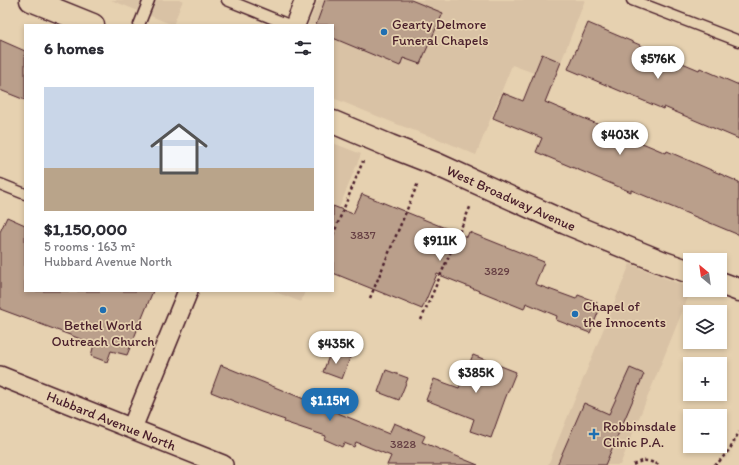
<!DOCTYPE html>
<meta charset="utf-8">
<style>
body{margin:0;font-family:Itim,sans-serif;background:#f2f2f3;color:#2b2b33;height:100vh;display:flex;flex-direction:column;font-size:15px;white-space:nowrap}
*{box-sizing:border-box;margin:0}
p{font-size:13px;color:#7c7c81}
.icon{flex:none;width:22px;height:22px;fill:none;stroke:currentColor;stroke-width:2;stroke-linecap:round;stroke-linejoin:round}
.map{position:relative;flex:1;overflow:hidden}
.side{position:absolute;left:24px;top:24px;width:310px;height:268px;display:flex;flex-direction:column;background:#fff;border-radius:0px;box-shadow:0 2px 6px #0003}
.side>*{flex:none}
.needle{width:26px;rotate:331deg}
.buttons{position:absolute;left:683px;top:253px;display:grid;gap:8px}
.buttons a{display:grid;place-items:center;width:44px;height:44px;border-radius:0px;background:#fff;box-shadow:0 2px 6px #0003;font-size:20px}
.price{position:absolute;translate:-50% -34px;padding:0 9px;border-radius:14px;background:#fff;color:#222;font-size:13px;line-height:26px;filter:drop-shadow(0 1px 2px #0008)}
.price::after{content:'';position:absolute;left:50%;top:24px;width:12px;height:9px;margin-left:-6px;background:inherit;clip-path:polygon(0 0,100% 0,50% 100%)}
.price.on{background:#1f6fb2;color:#fff}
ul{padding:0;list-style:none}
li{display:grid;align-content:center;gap:8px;height:212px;padding:0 20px}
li+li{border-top:1px solid #e1e1e2}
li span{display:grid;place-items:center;height:124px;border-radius:0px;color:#555}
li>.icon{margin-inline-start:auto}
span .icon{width:72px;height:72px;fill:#fffc;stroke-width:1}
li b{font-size:17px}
h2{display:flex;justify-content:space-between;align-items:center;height:48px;padding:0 20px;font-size:17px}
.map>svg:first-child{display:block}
.built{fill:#d9c2a5}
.building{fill:#ba9f8b;stroke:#4a1f2b}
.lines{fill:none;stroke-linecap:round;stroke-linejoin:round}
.lane-casing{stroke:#4a1f2b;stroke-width:13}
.street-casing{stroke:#4a1f2b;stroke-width:22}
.secondary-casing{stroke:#4a1f2b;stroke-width:25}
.path{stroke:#4a1f2b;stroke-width:2.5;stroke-dasharray:3 3;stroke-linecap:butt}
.lane{stroke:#e6d1b0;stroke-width:10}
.street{stroke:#e6d1b0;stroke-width:19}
.secondary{stroke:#e6d1b0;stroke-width:22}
.poi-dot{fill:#1f6fb2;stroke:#e6d1b0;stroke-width:1.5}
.labels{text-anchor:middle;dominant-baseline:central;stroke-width:3.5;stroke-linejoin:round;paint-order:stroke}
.number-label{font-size:12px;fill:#663f43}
.poi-label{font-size:14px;fill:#4a1f2b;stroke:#e6d1b0;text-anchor:start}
.street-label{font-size:14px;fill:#4a1f2b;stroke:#e6d1b0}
</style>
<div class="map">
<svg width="739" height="465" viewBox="0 0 739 465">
<rect width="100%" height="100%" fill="#e6d1b0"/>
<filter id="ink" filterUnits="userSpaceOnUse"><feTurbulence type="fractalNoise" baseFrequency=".025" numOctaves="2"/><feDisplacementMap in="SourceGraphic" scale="8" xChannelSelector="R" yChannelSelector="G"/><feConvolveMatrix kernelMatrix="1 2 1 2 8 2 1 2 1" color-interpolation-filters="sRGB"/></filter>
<g filter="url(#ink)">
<g class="built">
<polygon points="111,0 183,0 173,25"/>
<polygon points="318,0 585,0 561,62 542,54 534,73 512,65 476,155 446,142 399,125 333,98 333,25 308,25"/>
<polygon points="333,143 361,154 333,223"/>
<polygon points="630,264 690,288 690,290 691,290 620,465 548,465"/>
<polygon points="273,291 305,291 301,302"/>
</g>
<g class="building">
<polygon points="325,0 411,0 443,13 420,64 403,58 400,66 333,38 333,25 316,25"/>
<polygon points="588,23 699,70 700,68 739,85 739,139 664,107 663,109 568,69"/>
<polygon points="0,40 25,51 25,100 0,90"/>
<polygon points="542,54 561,62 545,102 666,153 667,151 739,182 739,235 631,190 631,192 536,152 542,138 493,118 503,93 523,101"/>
<polygon points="362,194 467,237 469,232 544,262 535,284 576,299 578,295 597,302 595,307 600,308 590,333 556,320 557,316 526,303 524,309 437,274 422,309 333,273 333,206 353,214"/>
<polygon points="7,217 25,225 25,291 153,291 127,355 111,351 107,362 91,356 94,344 0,309 0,232"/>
<polygon points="331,351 350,358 342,379 323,372"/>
<polygon points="473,355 516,372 505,399 491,438 470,431 474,419 426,400 434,379 459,388"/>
<polygon points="221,365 389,434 394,423 425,436 422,442 478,465 387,465 391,456 356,442 354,447 344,443 342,447 324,439 326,436 284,422 285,420 261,412 211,392"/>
<polygon points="630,368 644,374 605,465 557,465 584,403 609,414"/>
<polygon points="386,370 408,378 399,400 378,392"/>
</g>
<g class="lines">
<defs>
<g id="lane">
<polyline points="227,0 289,25"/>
<polyline points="632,0 739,41"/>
<polyline points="139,25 149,0"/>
<polyline points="0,184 25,194"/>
</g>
<g id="street">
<polyline points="295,25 305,0"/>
<path id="s1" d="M0,376L223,465"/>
<polyline points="132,428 188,291"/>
</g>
<g id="secondary">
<polyline points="31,0 93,25"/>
<path id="s2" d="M333,122L390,146L436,164L566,223L664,263L690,272"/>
<polyline points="720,283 739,290"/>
</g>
</defs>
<use href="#lane" class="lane-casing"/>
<use href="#street" class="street-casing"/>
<use href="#secondary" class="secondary-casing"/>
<g class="path">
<polyline points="333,235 363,161"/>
<polyline points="370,298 418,183"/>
<polyline points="421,320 471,205"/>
<path d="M633,465C645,458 648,461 660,465"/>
<polyline points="714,465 717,464 730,449 739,432"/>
</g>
<use href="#lane" class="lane"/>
<use href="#street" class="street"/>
<use href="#secondary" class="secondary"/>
</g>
</g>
<g class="poi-dot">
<circle cx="384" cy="32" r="4"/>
<circle cx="103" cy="310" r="4"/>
<circle cx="575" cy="314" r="4"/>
<path d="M592 428h4v4h4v4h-4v4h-4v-4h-4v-4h4z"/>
</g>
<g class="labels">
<g class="number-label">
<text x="363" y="235">3837</text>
<text x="497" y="271">3829</text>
<text x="403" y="444">3828</text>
</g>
<g class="poi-label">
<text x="392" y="24">Gearty Delmore<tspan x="392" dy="16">Funeral Chapels</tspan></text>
<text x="583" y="306">Chapel of<tspan x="583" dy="16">the Innocents</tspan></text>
<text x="103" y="325" text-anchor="middle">Bethel World<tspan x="103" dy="16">Outreach Church</tspan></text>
<text x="603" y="426">Robbinsdale<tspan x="603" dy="16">Clinic P.A.</tspan></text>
</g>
<g class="street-label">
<text stroke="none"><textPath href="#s2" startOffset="194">West Broadway Avenue</textPath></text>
<text stroke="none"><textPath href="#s1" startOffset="120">Hubbard Avenue North</textPath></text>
</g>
</g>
</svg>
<div class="buttons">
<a><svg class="needle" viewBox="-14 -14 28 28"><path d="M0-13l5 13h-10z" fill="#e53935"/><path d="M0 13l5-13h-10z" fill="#7c7c81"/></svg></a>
<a><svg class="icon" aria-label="layers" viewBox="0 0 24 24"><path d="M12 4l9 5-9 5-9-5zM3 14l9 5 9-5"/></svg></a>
<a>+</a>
<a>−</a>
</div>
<b class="price" style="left:658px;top:80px">$576K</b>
<b class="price" style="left:620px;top:156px">$403K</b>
<b class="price" style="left:440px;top:262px">$911K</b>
<b class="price" style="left:336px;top:365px">$435K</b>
<b class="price" style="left:476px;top:394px">$385K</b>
<b class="price on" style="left:330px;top:422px">$1.15M</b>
<section class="side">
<h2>6 homes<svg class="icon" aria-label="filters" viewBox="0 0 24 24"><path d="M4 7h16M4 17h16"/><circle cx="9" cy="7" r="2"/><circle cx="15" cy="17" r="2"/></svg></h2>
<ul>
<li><span style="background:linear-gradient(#c9d6e8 65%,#b9a48a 0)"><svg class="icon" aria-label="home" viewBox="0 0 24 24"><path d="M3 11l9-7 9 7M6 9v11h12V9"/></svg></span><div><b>$1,150,000</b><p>5 rooms · 163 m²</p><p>Hubbard Avenue North</p></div></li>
</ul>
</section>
</div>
